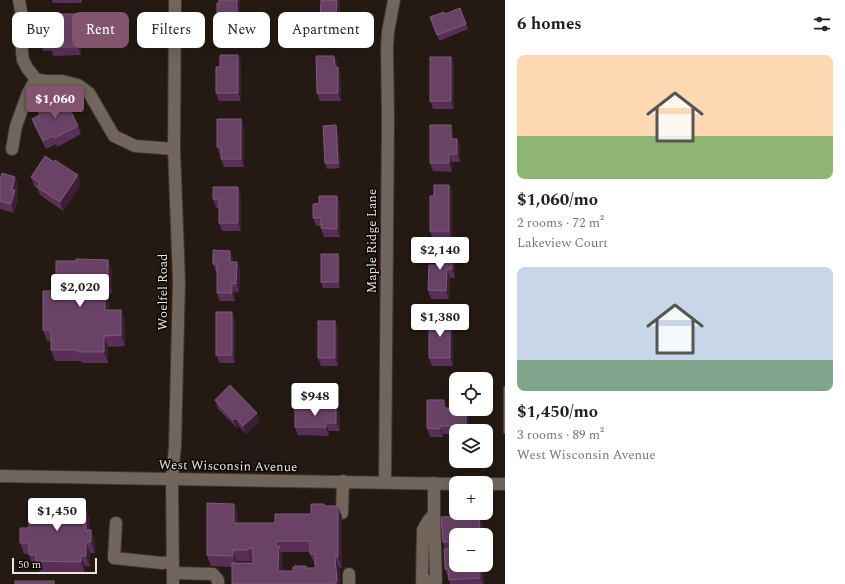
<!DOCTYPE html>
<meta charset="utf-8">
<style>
body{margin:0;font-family:Spectral,serif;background:#f6f6f6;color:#222;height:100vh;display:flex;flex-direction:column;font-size:15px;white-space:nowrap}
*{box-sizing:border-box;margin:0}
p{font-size:13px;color:#767676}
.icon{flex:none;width:22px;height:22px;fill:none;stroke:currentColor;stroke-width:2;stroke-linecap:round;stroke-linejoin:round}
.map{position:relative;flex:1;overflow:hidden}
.panel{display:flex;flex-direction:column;background:#fff;width:340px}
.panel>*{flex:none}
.guide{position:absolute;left:12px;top:12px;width:380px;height:36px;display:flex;gap:8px}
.tools{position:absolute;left:449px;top:372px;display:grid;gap:8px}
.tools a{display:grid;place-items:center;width:44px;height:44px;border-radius:8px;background:#fff;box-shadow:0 4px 16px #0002;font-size:20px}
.scale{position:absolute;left:12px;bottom:10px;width:85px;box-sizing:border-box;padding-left:4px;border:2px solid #ebe4df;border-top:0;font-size:11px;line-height:14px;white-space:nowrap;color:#ebe4df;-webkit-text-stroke:3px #0a0604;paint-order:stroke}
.price{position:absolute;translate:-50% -34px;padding:0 9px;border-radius:4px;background:#fff;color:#222;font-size:13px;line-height:26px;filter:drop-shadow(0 1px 2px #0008)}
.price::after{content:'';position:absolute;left:50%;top:24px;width:12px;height:9px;margin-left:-6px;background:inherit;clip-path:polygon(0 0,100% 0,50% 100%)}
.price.active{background:#83546e;color:#fff}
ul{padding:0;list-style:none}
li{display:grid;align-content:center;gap:8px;height:212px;padding:0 12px}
li span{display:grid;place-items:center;height:124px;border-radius:8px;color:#555}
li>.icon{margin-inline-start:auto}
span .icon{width:72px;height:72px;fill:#fffc;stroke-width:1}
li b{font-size:17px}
h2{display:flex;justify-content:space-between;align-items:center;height:48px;padding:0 12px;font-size:17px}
.chip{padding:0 14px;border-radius:8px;background:#fff;box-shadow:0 4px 16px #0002;font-size:14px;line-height:36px}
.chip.active{background:#83546e;color:#fff}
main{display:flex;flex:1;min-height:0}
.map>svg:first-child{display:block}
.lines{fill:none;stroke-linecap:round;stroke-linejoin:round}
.minor-casing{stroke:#3e3633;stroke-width:14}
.minor{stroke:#71655c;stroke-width:12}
.wall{fill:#592f57;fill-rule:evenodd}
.shaded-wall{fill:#3d1e36}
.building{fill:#694266;stroke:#7d5c79;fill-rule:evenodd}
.labels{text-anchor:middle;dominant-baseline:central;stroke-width:3;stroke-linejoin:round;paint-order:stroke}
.street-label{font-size:13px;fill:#ebe4df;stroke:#0a0604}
</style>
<main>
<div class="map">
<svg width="505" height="584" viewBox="0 0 505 584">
<rect width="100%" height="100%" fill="#241a13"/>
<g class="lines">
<defs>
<g id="minor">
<polyline points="19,0 21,11 22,52 23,60 27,68 36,79 45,81 62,81 78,85 89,93 114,136 135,146 174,149"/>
<polyline points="12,149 16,126 28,93 36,79"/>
<polyline points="0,476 456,484"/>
<polyline points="385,482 388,118 387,48 388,32 394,0"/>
<polyline points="434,483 434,514 428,521 423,530 422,581 436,581 434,514"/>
<polyline points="486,484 505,484"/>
<polyline points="342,513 343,481"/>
<polyline points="116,523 114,558 162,563 173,562"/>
<polyline points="173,573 213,574 218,580 218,584"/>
<polyline points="173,584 172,479 175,446 179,281 174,149 175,0"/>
<polyline points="349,584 349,574"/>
</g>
</defs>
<use href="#minor" class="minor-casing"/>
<use href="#minor" class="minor"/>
</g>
<g class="wall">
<polygon points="52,0 82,0 82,3 53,3"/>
<polygon points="219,0 240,0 240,38 222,38 219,29 219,25 217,19"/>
<polygon points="340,3 340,16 343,25 342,41 316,39 313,31 320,18"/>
<polygon points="460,8 468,29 439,41 430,17 445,14"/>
<polygon points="81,22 81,55 53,56 52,51 43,51 40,42"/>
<polygon points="238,55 241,63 241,101 219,101 216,93 220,67"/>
<polygon points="338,64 338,67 341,76 341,101 320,101 317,93"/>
<polygon points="454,65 454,109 433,109 430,101"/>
<polygon points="38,110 78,126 81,134 57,147 56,144 46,149 35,127 32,119 39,115"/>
<polygon points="336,125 338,131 340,168 327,169 325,163"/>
<polygon points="244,128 244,167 224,167 221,159 221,155 220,155 217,147"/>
<polygon points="454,134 454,139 460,147 460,162 452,162 452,172 433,171 430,163"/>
<polygon points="15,177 18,186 16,195 18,199 14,213 0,209 0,179"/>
<polygon points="31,177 81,184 63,211 40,195 37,188 34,186"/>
<polygon points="449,185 452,193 452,239 433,239 430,231 434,196"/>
<polygon points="241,195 241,231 222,231 219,223 219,208 216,208 213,199"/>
<polygon points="340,204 340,237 324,237 321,228 321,226 316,226 313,218"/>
<polygon points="452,249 455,258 455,278 450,278 449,299 431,299 428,290 437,265"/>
<polygon points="338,254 340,260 340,288 323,288 321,282"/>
<polygon points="233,259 233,262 237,262 240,271 239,292 235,292 235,301 220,301 217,293 217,272 216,272 213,264"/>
<polygon points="112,270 112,293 109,293 109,310 121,310 125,321 125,346 108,347 108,363 82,363 81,361 55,361 51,350 51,341 47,341 43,330 59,291 56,282"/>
<polygon points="235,320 235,363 220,363 216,355"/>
<polygon points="335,321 338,329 338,366 321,366 318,358"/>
<polygon points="453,324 453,366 432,366 429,358 434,326"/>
<polygon points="215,400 260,421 246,434 239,426 237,428 218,409"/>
<polygon points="444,400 446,408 469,410 469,431 456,431 456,434 443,434 443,437 430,437 427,428"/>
<polygon points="336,407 340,416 340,431 329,431 329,436 298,435 295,427"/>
<path d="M324,504L325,506L342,517V568L339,567L340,584H232V567L211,566L207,555L238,514V523H275L311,514ZM281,552H310V554L315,565V568H307L306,566L293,571H282L283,557ZM252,558L253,563H237V561H252Z"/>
<polygon points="85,509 86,509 90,520 90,530 91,530 95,541 95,553 90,553 90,567 85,566 85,573 40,572 37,566 33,566 29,554 24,554 20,543 29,528"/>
<polygon points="479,515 483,526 483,535 456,535 456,565 483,565 484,584 450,584 445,569 444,549 445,549 443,542 441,517"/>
</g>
<g class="shaded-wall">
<polygon points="237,0 240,0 240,38 237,29"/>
<polygon points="337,0 339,0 340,3 339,24 336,16"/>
<polygon points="78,14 81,22 81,55 78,47"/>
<polygon points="340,16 343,25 342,41 339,32"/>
<polygon points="238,55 241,63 241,101 238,93"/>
<polygon points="334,56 338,64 338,76 335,67"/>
<polygon points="451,57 454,65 454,109 451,101"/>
<polygon points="338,67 341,76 341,101 338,93"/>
<polygon points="241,119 244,128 244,167 241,159"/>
<polygon points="336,125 338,131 340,168 338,163"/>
<polygon points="451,125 454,134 454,147 451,139"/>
<polygon points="457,139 460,147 460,162 457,154"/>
<polygon points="449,154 452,162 452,172 449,163"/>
<polygon points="78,175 81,184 63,211 60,202"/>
<polygon points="15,177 18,186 16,195 18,199 14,213 11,204 12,190"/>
<polygon points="449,185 452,193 452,239 449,231"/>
<polygon points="238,187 241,195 241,231 238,223"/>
<polygon points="337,196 340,204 340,237 337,229"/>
<polygon points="452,249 455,258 455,278 452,269"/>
<polygon points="230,251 233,259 233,271 230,262"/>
<polygon points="338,254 340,260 340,288 338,282"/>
<polygon points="108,260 112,270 112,293 108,282"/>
<polygon points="237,262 240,271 239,292 236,284"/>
<polygon points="447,269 450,278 449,299 446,291"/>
<polygon points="105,282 109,293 109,321 105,310"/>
<polygon points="232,283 235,292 235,301 232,293"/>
<polygon points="121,310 125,321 125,346 121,335"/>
<polygon points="232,312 235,320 235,363 232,355"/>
<polygon points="450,315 453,324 453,366 450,358"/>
<polygon points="335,321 338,329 338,366 335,358"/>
<polygon points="104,336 108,347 108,363 104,352"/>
<polygon points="444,400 447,408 444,408"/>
<polygon points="336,407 340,416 340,431 336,423"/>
<polygon points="466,409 469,409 469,431 467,431 466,426"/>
<polygon points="257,413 260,421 246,434 243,426"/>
<polygon points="236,418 239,426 237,428 233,420"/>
<polygon points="326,423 329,431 329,436 326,427"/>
<polygon points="440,426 443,434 443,437 440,429"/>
<polygon points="82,502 86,513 82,509"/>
<polygon points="234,504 238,514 238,534 234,523"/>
<polygon points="338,506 342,517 342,568 338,557"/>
<polygon points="86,509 90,520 90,541 86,530"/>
<polygon points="479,515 483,526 483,535 481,535 480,531"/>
<polygon points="91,530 95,541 95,553 91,542"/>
<polygon points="276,541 283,557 282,582 278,571"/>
<polygon points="86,542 90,553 90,567 86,556"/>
<polygon points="248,548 252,558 252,561 248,550"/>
<polygon points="233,550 237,561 237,567 233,556"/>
<polygon points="81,556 85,566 85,573 81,562"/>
<polygon points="335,557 339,567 340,584 338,584 337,581"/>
<polygon points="480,565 483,565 484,584 483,584 480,578"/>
</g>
<g class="building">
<polygon points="219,0 237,0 237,29 219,29 219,19 217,19 217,3 219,3"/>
<polygon points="321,0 337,0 336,16 340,16 339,32 313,31 313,18 320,18"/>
<polygon points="460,8 466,24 437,35 430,17 444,12 445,14"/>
<polygon points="49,14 78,14 78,47 50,47 50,42 40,42 39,17 49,17"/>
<polygon points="220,55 238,55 238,93 216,93 216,67 220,67"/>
<polygon points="316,56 334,56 335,67 338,67 338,93 317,93"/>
<rect x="430" y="57" width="21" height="44"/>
<polygon points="64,97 78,126 54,138 52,136 43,141 32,119 40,115 38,110"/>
<polygon points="217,119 241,119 241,159 221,159 221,147 217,147"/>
<polygon points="336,125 338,163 325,163 323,126"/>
<polygon points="430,125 451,125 451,139 457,139 457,154 449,154 449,163 430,163"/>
<polygon points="45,156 54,162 55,160 78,175 60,202 37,187 40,183 31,177"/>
<polygon points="2,173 15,177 12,190 15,190 11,204 0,201 0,179"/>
<polygon points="434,185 449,185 449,231 430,231 430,196 434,196"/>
<polygon points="213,187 238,187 238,223 219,223 219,199 213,199"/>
<polygon points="319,196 337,196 337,229 321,228 321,218 313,218 313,204 319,203"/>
<polygon points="437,249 452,249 452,269 447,269 446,291 428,290 429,265 437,265"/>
<polygon points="213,250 230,251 230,262 237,262 236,284 232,283 232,293 217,293 217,264 213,264"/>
<rect x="321" y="254" width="17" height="28"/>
<polygon points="76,259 108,260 108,282 105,282 105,310 121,310 121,335 104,336 104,352 78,352 78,350 51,350 51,330 43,330 43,291 83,291 83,282 56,282 56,261 76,261"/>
<rect x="216" y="312" width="16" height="43"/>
<polygon points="434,315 450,315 450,358 429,358 429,326 434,326"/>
<rect x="318" y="321" width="17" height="37"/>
<polygon points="230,385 257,413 243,426 236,418 233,420 215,400"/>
<rect x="504" y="387" width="1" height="46"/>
<polygon points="427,400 444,400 444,408 450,408 450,401 456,401 456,409 466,409 466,426 440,426 440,429 427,428"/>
<polygon points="295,407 336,407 336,423 326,423 326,427 295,427"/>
<polygon points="34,502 82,502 82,509 86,509 86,530 91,530 91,542 86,542 86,556 81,556 81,562 36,561 36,555 29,555 29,543 20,543 20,528 29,528 29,509 34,509"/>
<path d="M207,503L234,504V523H275V514H311V504H324V506H338V557H335L337,581H335V584H232V563H253V548H248V550H233V556L207,555ZM276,541H310V554H315V568H306V566H294V568L293,567V571H278L279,546H276Z"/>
<polygon points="479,515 480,531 478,531 478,535 456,535 456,541 443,542 441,517"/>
<polygon points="456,548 456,565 480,565 480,578 449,580 448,569 445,569 444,549"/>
<rect x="15" y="581" width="39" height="3"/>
</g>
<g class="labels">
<g class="street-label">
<text transform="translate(372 241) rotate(-90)">Maple Ridge Lane</text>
<text transform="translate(163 292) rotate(-90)">Woelfel Road</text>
<text transform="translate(228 466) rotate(1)">West Wisconsin Avenue</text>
</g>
</g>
</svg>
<div class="tools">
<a><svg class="icon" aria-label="locate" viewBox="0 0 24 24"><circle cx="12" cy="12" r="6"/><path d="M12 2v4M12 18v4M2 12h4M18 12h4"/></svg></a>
<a><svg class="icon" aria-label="layers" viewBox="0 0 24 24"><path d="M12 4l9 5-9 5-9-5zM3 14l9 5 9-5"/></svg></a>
<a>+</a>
<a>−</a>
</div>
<div class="scale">50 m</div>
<b class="price active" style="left:55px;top:120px">$1,060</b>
<b class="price" style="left:440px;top:271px">$2,140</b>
<b class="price" style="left:80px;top:308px">$2,020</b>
<b class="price" style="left:440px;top:338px">$1,380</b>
<b class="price" style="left:315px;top:417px">$948</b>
<b class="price" style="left:57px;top:532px">$1,450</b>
<div class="guide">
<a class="chip">Buy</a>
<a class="chip active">Rent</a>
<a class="chip">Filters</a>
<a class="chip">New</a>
<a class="chip">Apartment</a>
</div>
</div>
<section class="panel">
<h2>6 homes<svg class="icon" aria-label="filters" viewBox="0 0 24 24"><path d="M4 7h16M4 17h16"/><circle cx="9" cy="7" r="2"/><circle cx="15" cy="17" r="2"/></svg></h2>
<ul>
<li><span style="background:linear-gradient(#ffd9b3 65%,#8fb573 0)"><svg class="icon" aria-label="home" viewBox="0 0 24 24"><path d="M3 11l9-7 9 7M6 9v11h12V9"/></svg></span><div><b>$1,060/mo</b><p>2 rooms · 72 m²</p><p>Lakeview Court</p></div></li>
<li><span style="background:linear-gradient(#c9d6e8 75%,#7fa58c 0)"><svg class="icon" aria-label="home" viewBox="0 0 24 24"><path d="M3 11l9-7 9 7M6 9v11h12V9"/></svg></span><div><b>$1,450/mo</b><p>3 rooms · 89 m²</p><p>West Wisconsin Avenue</p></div></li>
</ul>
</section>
</main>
